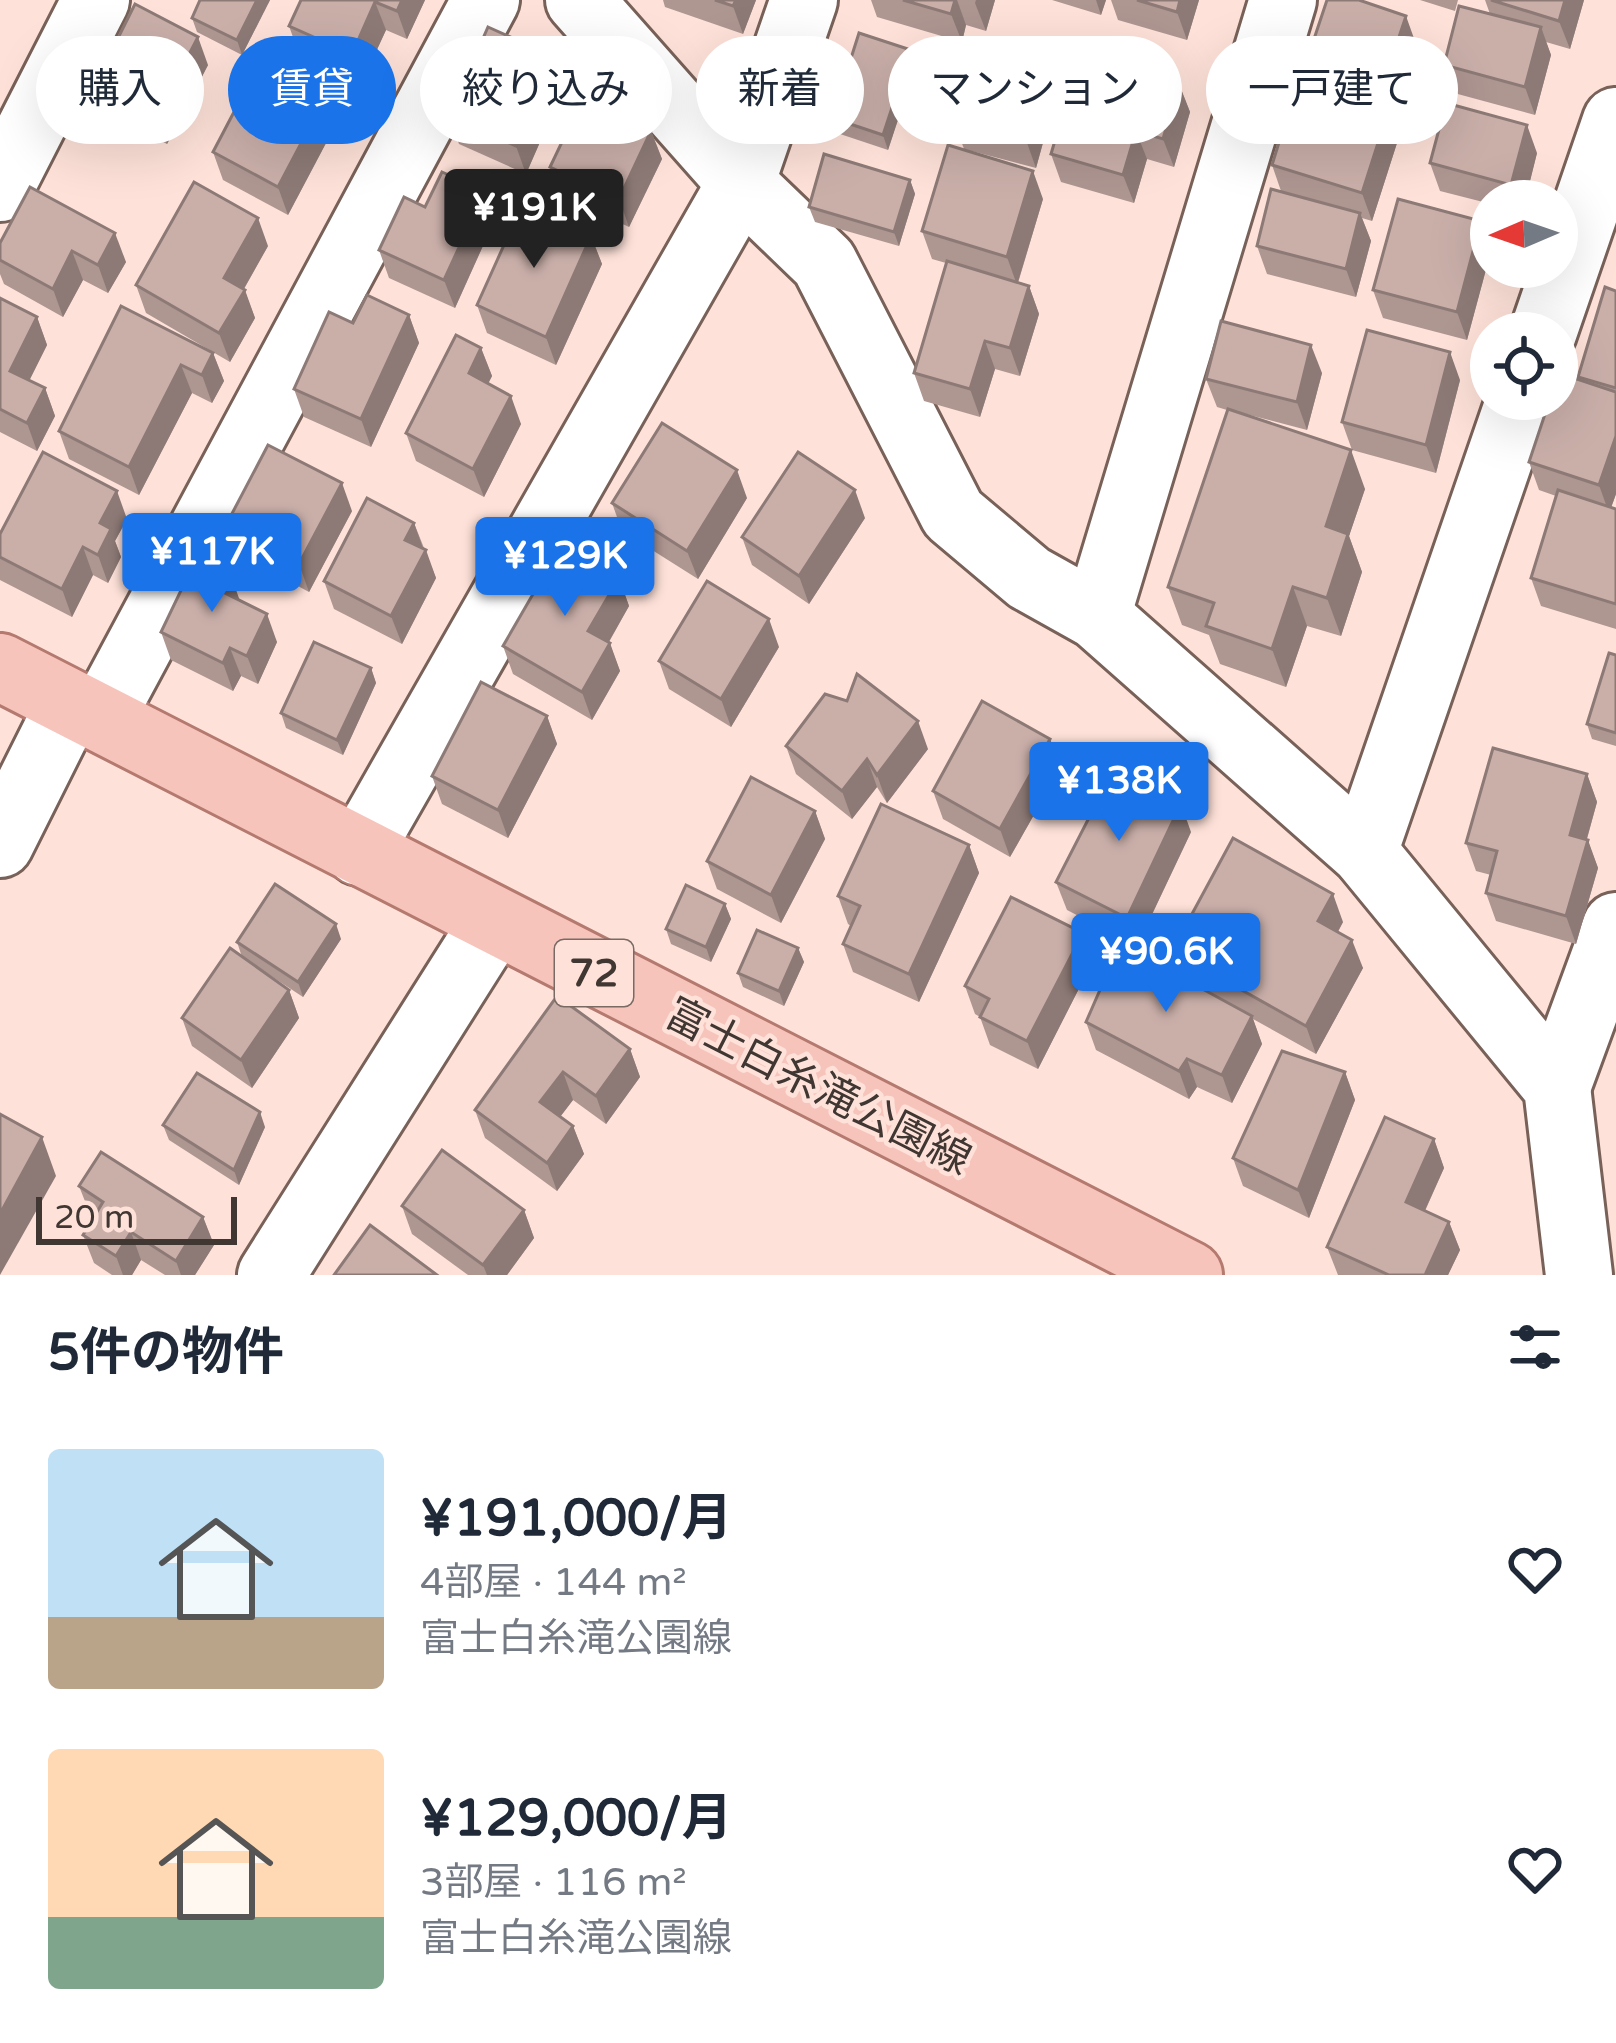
<!DOCTYPE html>
<html lang="ja">
<meta charset="utf-8">
<style>
body{margin:0;font-family:"Varela Round","Noto Sans JP",sans-serif;background:#f2f2f3;color:#1f2937;height:100vh;display:flex;flex-direction:column;font-size:45px;white-space:nowrap}
*{box-sizing:border-box;margin:0}
p{font-size:39px;color:#747a83}
.icon{flex:none;width:66px;height:66px;fill:none;stroke:currentColor;stroke-width:2;stroke-linecap:round;stroke-linejoin:round}
.map{position:relative;height:1275px;overflow:hidden}
.side{display:flex;flex-direction:column;background:#fff;flex:1}
.side>*{flex:none}
.banner{position:absolute;left:36px;top:36px;width:1545px;height:108px;display:flex;gap:24px}
.needle{width:78px;rotate:268deg}
.buttons{position:absolute;left:1470px;top:180px;display:grid;gap:24px}
.buttons a{display:grid;place-items:center;width:108px;height:108px;border-radius:50%;background:#fff;box-shadow:0 12px 48px #0002;font-size:60px}
.scale{position:absolute;left:36px;bottom:30px;width:201px;box-sizing:border-box;padding-left:12px;border:6px solid #403632;border-top:0;font-size:33px;line-height:42px;white-space:nowrap;color:#403632;-webkit-text-stroke:9px #fee2d9;paint-order:stroke}
.price{position:absolute;translate:-50% -102px;padding:0 27px;border-radius:12px;background:#1a73e8;color:#fff;font-size:39px;line-height:78px;filter:drop-shadow(0 3px 6px #0008)}
.price::after{content:'';position:absolute;left:50%;top:72px;width:36px;height:27px;margin-left:-18px;background:inherit;clip-path:polygon(0 0,100% 0,50% 100%)}
.price.active{background:#222;color:#fff}
ul{padding:0;list-style:none}
li{display:flex;align-items:center;gap:36px;height:300px;padding:0 48px}
li span{display:grid;place-items:center;flex:none;width:336px;height:240px;border-radius:12px;color:#555}
li>.icon{margin-inline-start:auto}
span .icon{width:144px;height:144px;fill:#fffc;stroke-width:1}
li b{font-size:51px}
h2{display:flex;justify-content:space-between;align-items:center;height:144px;padding:0 48px;font-size:51px}
.pill{padding:0 42px;border-radius:54px;background:#fff;box-shadow:0 12px 48px #0002;font-size:42px;line-height:108px}
.pill.active{background:#1a73e8;color:#fff}
.map>svg:first-child{display:block}
.lines{fill:none;stroke-linecap:round;stroke-linejoin:round}
.minor-casing{stroke:#786158;stroke-width:72}
.major-casing{stroke:#b4796f;stroke-width:72}
.minor{stroke:#fff;stroke-width:66}
.major{stroke:#f7c4bc;stroke-width:66}
.wall{fill:#ae9691}
.shaded-wall{fill:#8d7a76}
.building{fill:#caafa9;stroke:#8d7a76;stroke-width:3}
.labels{text-anchor:middle;dominant-baseline:central;stroke-width:9;stroke-linejoin:round;paint-order:stroke}
.shield{fill:#fee2d9;stroke:#796a64;stroke-width:3}
.shield-label{font-size:39px;font-weight:bold;fill:#403632}
.street-label{font-size:42px;fill:#403632;stroke:#fee2d9}
</style>
<div class="map">
<svg width="1616" height="1275" viewBox="0 0 1616 1275">
<rect width="100%" height="100%" fill="#fee2d9"/>
<g class="lines">
<defs>
<g id="minor">
<polyline points="579,0 741,183 824,263 953,514 1029,578 1097,616 1364,852 1557,1087 1579,1275"/>
<polyline points="0,188 96,0"/>
<polyline points="1543,333 1616,121"/>
<polyline points="1097,616 1283,0"/>
<polyline points="101,718 486,0"/>
<polyline points="0,844 70,704"/>
<polyline points="359,852 741,183 804,0"/>
<polyline points="1364,852 1520,399"/>
<polyline points="1557,1087 1616,926"/>
<polyline points="271,1275 494,922"/>
</g>
<polyline id="major" points="0,667 1189,1275"/>
</defs>
<use href="#minor" class="minor-casing"/>
<use href="#major" class="major-casing"/>
<use href="#minor" class="minor"/>
<use href="#major" class="major"/>
</g>
<g class="wall">
<polygon points="200,0 270,0 242,55 197,32 192,18"/>
<polygon points="301,0 425,0 407,39 386,30 362,82 299,54 289,26"/>
<polygon points="663,0 756,0 743,34 665,7"/>
<polygon points="871,0 995,0 986,31 966,25 962,42 877,17"/>
<polygon points="1052,0 1106,0 1101,15"/>
<polygon points="1111,0 1199,0 1187,40 1118,20"/>
<polygon points="1420,0 1458,0 1455,11"/>
<polygon points="1485,0 1584,0 1570,49 1546,42 1551,55 1535,115 1454,93 1444,65 1490,14"/>
<polygon points="1416,44 1390,122 1397,143 1372,221 1362,218 1371,241 1356,297 1267,274 1257,246 1281,191 1272,165 1304,118 1310,98 1302,75"/>
<polygon points="208,65 167,144 105,112 95,84"/>
<polygon points="916,65 888,150 837,133 832,118"/>
<polygon points="334,81 344,109 288,215 223,180 213,152"/>
<polygon points="1179,84 1190,112 1174,167 1147,159 1134,203 1061,182 1051,154"/>
<polygon points="565,85 526,174 459,144 449,116"/>
<polygon points="1057,92 1036,168 964,149 954,121"/>
<polygon points="651,131 662,159 629,227 560,195 550,167"/>
<polygon points="1537,153 1525,201 1491,201 1491,204 1440,191 1430,163"/>
<polygon points="910,180 915,194 899,246 815,222 809,207"/>
<polygon points="30,187 126,262 108,293 83,280 63,317 4,284 0,274 0,243"/>
<polygon points="1043,199 1018,283 1029,286 1039,314 1020,376 995,369 980,417 924,401 914,373 946,263 932,259 922,231"/>
<polygon points="425,207 495,219 455,308 389,278 379,250"/>
<polygon points="1481,221 1491,251 1467,340 1383,318 1373,290"/>
<polygon points="591,236 602,264 556,365 487,333 477,305"/>
<polygon points="268,246 244,289 255,318 230,362 146,313 136,285"/>
<polygon points="1616,291 1616,494 1611,508 1616,509 1616,629 1541,606 1531,578 1556,496 1539,490 1529,462 1579,380 1578,377"/>
<polygon points="0,298 37,317 47,345 29,381 45,388 55,416 37,451 0,432"/>
<polygon points="121,306 213,353 224,381 212,403 192,393 139,495 69,459 59,431"/>
<polygon points="409,315 419,343 371,447 304,417 294,389 353,323"/>
<polygon points="481,348 492,376 488,384 521,424 484,497 416,461 406,433"/>
<polygon points="1322,373 1307,430 1238,412 1365,489 1349,536 1362,572 1341,636 1307,626 1286,687 1220,664 1209,635 1182,625 1168,587 1227,410 1217,407 1206,379"/>
<polygon points="1460,380 1436,473 1352,450 1342,422"/>
<polygon points="747,498 698,579 622,531 612,503"/>
<polygon points="352,511 309,592 236,553 226,525"/>
<polygon points="865,518 809,604 752,565 742,537"/>
<polygon points="127,519 115,541 121,557 108,583 93,575 72,617 0,580 0,534"/>
<polygon points="414,523 436,578 402,644 334,609 324,581"/>
<polygon points="619,578 629,606 609,642 620,671 592,720 513,674 503,646"/>
<polygon points="240,601 277,642 258,684 241,676 233,691 171,660 161,632"/>
<polygon points="779,647 731,727 669,689 659,661"/>
<polygon points="1616,655 1616,746 1592,739 1587,724"/>
<polygon points="371,668 376,683 343,755 286,728 281,713"/>
<polygon points="547,716 557,744 508,838 442,804 432,776"/>
<polygon points="786,746 928,749 887,803 877,787 852,819 796,774"/>
<polygon points="1061,767 1010,857 943,819 933,791"/>
<polygon points="1587,774 1597,802 1587,839 1598,868 1576,944 1496,921 1486,893 1491,875 1476,871 1466,843"/>
<polygon points="815,811 825,839 781,923 717,889 707,861"/>
<polygon points="1191,832 1137,946 1067,910 1056,882"/>
<polygon points="969,845 979,873 919,1002 853,972 843,944 851,926 848,924 838,896"/>
<polygon points="725,904 731,919 711,962 671,944 666,929"/>
<polygon points="1343,922 1338,932 1363,968 1316,1054 1253,1019 1262,1044 1232,1103 1197,1087 1189,1099 1096,1050 1086,1022 1181,977 1172,951"/>
<polygon points="341,939 303,997 253,964 289,990 299,1018 252,1088 192,1046 182,1018 242,957 237,942"/>
<polygon points="798,948 804,962 784,1006 743,987 738,973"/>
<polygon points="1093,961 1038,1069 990,1045 980,1017 975,1014 965,986"/>
<polygon points="557,996 630,1049 640,1077 606,1124 573,1100 560,1117 573,1126 584,1154 557,1191 485,1138 475,1110"/>
<polygon points="1345,1072 1355,1100 1309,1218 1243,1186 1233,1158"/>
<polygon points="163,1125 265,1127 239,1185 169,1140"/>
<polygon points="1434,1139 1444,1168 1425,1211 1449,1222 1460,1250 1448,1275 1338,1275 1327,1247"/>
<polygon points="79,1186 203,1217 214,1245 195,1275 165,1275 141,1260 132,1275 112,1275 94,1263 83,1235 94,1217 90,1214"/>
<polygon points="402,1206 524,1210 534,1238 507,1275 468,1275 412,1234"/>
</g>
<g class="shaded-wall">
<polygon points="257,0 270,0 242,55 237,40"/>
<polygon points="402,0 425,0 407,39 397,11"/>
<polygon points="736,0 756,0 743,34 733,6"/>
<polygon points="955,0 957,0 966,25 962,42 951,14"/>
<polygon points="976,0 995,0 986,31 975,3"/>
<polygon points="1096,0 1106,0 1101,15"/>
<polygon points="1180,0 1199,0 1187,40 1177,12"/>
<polygon points="1565,0 1584,0 1570,49 1559,21"/>
<polygon points="375,2 386,30 362,82 352,54"/>
<polygon points="1406,16 1416,44 1390,122 1397,143 1372,221 1362,193 1385,121 1378,100"/>
<polygon points="1541,27 1551,55 1535,115 1525,87"/>
<polygon points="198,37 208,65 167,144 157,116"/>
<polygon points="911,50 916,65 888,150 883,135"/>
<polygon points="555,57 565,85 526,174 516,146"/>
<polygon points="1047,64 1057,92 1036,168 1026,140"/>
<polygon points="334,81 344,109 288,215 278,187"/>
<polygon points="1179,84 1190,112 1174,167 1163,139"/>
<polygon points="1527,125 1537,153 1525,201 1517,201 1511,185"/>
<polygon points="651,131 662,159 629,227 619,199"/>
<polygon points="1136,131 1147,159 1134,203 1123,175"/>
<polygon points="1033,171 1043,199 1017,285 1007,257"/>
<polygon points="910,180 915,194 899,246 894,232"/>
<polygon points="485,191 495,219 455,308 444,280"/>
<polygon points="1360,213 1371,241 1356,297 1346,269"/>
<polygon points="258,218 268,246 234,306 224,278"/>
<polygon points="1481,221 1491,251 1467,340 1457,312"/>
<polygon points="115,233 126,262 108,293 98,265"/>
<polygon points="591,236 602,264 556,365 546,337"/>
<polygon points="72,251 83,280 63,317 53,289"/>
<polygon points="1029,286 1039,314 1020,376 1010,348"/>
<polygon points="245,290 255,318 230,362 219,333"/>
<polygon points="409,315 419,343 371,447 361,419"/>
<polygon points="37,317 47,345 20,399 10,371"/>
<polygon points="985,341 995,369 980,417 970,389"/>
<polygon points="1311,345 1322,373 1307,430 1297,402"/>
<polygon points="481,348 492,376 479,401 469,373"/>
<polygon points="1450,352 1460,380 1436,473 1426,445"/>
<polygon points="213,353 224,381 212,403 202,375"/>
<polygon points="181,365 192,393 139,495 129,467"/>
<polygon points="45,388 55,416 37,451 27,423"/>
<polygon points="511,396 521,424 484,497 473,469"/>
<polygon points="1616,436 1616,494 1609,513 1599,485"/>
<polygon points="1351,450 1365,489 1349,536 1362,572 1341,636 1327,598 1326,526"/>
<polygon points="737,470 747,498 698,579 687,551"/>
<polygon points="342,483 352,511 309,592 299,564"/>
<polygon points="855,490 865,518 809,604 799,576"/>
<polygon points="117,491 127,519 115,541 121,557 108,583 98,555 100,523"/>
<polygon points="414,523 424,551 405,540"/>
<polygon points="83,547 93,575 72,617 62,589"/>
<polygon points="426,550 436,578 402,644 391,616"/>
<polygon points="230,573 240,601 221,591"/>
<polygon points="619,578 629,606 599,659 588,631"/>
<polygon points="1293,587 1307,626 1286,687 1272,649"/>
<polygon points="267,614 277,642 258,684 247,656"/>
<polygon points="769,619 779,647 731,727 721,699"/>
<polygon points="610,643 620,671 592,720 582,692"/>
<polygon points="230,648 241,676 233,691 223,663"/>
<polygon points="371,668 376,683 343,755 337,740"/>
<polygon points="547,716 557,744 508,838 498,810"/>
<polygon points="918,721 928,749 887,803 877,775"/>
<polygon points="1050,739 1061,767 1010,857 1000,829"/>
<polygon points="867,759 877,787 852,819 842,791"/>
<polygon points="1587,774 1597,802 1580,863 1570,835"/>
<polygon points="1181,804 1191,832 1137,946 1127,918"/>
<polygon points="815,811 825,839 781,923 771,895"/>
<polygon points="1588,840 1598,868 1576,944 1566,916"/>
<polygon points="969,845 979,873 919,1002 909,974"/>
<polygon points="1333,894 1343,922 1328,949 1318,921"/>
<polygon points="725,904 731,919 711,962 706,947"/>
<polygon points="336,924 341,939 303,997 298,982"/>
<polygon points="1083,933 1093,961 1038,1069 1027,1041"/>
<polygon points="1352,940 1363,968 1316,1054 1306,1026"/>
<polygon points="798,948 804,962 784,1006 779,991"/>
<polygon points="289,990 299,1018 252,1088 241,1060"/>
<polygon points="1252,1016 1262,1044 1232,1103 1222,1075"/>
<polygon points="630,1049 640,1077 606,1124 596,1096"/>
<polygon points="1187,1059 1197,1087 1189,1099 1179,1071"/>
<polygon points="563,1072 573,1100 550,1130 540,1102"/>
<polygon points="1345,1072 1355,1100 1309,1218 1298,1190"/>
<polygon points="260,1112 265,1127 239,1185 234,1170"/>
<polygon points="573,1126 584,1154 557,1191 547,1163"/>
<polygon points="42,1137 56,1176 0,1275 0,1214"/>
<polygon points="1434,1139 1444,1168 1416,1230 1406,1202"/>
<polygon points="524,1210 534,1238 507,1275 487,1275 483,1265"/>
<polygon points="203,1217 214,1245 195,1275 181,1275 176,1261"/>
<polygon points="1449,1222 1460,1250 1448,1275 1425,1275"/>
<polygon points="131,1232 141,1260 132,1275 123,1275 116,1256"/>
</g>
<g class="building">
<polygon points="200,0 257,0 237,40 192,18"/>
<polygon points="301,0 402,0 397,11 375,2 352,54 289,26"/>
<polygon points="715,0 736,0 733,6"/>
<polygon points="903,0 955,0 951,14"/>
<polygon points="1137,0 1180,0 1177,12"/>
<polygon points="1327,0 1359,0 1406,16 1378,100 1302,75"/>
<polygon points="1491,0 1565,0 1559,21"/>
<polygon points="135,4 198,37 157,116 95,84"/>
<polygon points="1459,6 1541,27 1525,87 1444,65"/>
<polygon points="488,27 555,57 516,146 449,116"/>
<polygon points="859,33 911,50 883,135 832,118"/>
<polygon points="976,44 1047,64 1026,140 954,121"/>
<polygon points="268,47 334,81 278,187 213,152"/>
<polygon points="1080,55 1179,84 1163,139 1136,131 1123,175 1051,154"/>
<polygon points="1313,92 1387,115 1362,193 1272,165 1288,113 1304,118"/>
<polygon points="583,98 651,131 619,199 550,167"/>
<polygon points="1446,103 1527,125 1511,185 1430,163"/>
<polygon points="948,145 1033,171 1007,257 922,231"/>
<polygon points="824,154 910,180 894,232 809,207"/>
<polygon points="442,172 485,191 444,280 379,250 404,197 425,207"/>
<polygon points="194,182 258,218 224,278 245,290 219,333 136,285"/>
<polygon points="30,187 115,233 98,265 72,251 53,289 0,260 0,243"/>
<polygon points="1271,189 1360,213 1346,269 1257,246"/>
<polygon points="1398,199 1481,221 1457,312 1373,290"/>
<polygon points="522,205 591,236 546,337 477,305"/>
<polygon points="947,261 1029,286 1010,348 985,341 970,389 914,373"/>
<polygon points="1605,287 1616,291 1616,388 1578,377"/>
<polygon points="367,295 409,315 361,419 294,389 329,312 353,323"/>
<polygon points="0,298 37,317 10,371 45,388 27,423 0,409"/>
<polygon points="121,306 213,353 202,375 181,365 129,467 59,431"/>
<polygon points="1221,321 1311,345 1297,402 1206,379"/>
<polygon points="1367,330 1450,352 1426,445 1342,422"/>
<polygon points="456,335 481,348 469,373 511,396 473,469 406,433"/>
<polygon points="1559,373 1616,392 1616,436 1599,485 1529,462 1550,399 1557,399 1557,380"/>
<polygon points="1228,409 1351,450 1326,526 1348,534 1327,598 1293,587 1272,649 1206,626 1214,603 1168,587"/>
<polygon points="662,423 737,470 687,551 612,503"/>
<polygon points="268,445 342,483 299,564 226,525"/>
<polygon points="43,452 117,491 100,523 111,529 98,555 83,547 62,589 0,557 0,534"/>
<polygon points="798,452 855,490 799,576 742,537"/>
<polygon points="1558,490 1616,509 1616,604 1531,578"/>
<polygon points="367,498 414,523 405,540 426,550 391,616 324,581"/>
<polygon points="562,544 619,578 588,631 610,643 582,692 503,646"/>
<polygon points="197,557 230,573 221,591 267,614 247,656 230,648 223,663 161,632"/>
<polygon points="707,581 769,619 721,699 659,661"/>
<polygon points="314,642 371,668 337,740 281,713"/>
<polygon points="1609,653 1616,655 1616,733 1587,724"/>
<polygon points="857,674 918,721 877,775 867,759 842,791 786,746 825,694 847,701"/>
<polygon points="481,682 547,716 498,810 432,776"/>
<polygon points="982,701 1050,739 1000,829 933,791"/>
<polygon points="1493,748 1587,774 1570,835 1588,840 1566,916 1486,893 1497,851 1466,843"/>
<polygon points="1113,771 1181,804 1127,918 1056,882"/>
<polygon points="751,777 815,811 771,895 707,861"/>
<polygon points="881,804 969,845 909,974 843,944 860,906 838,896"/>
<polygon points="1233,838 1333,894 1318,921 1352,940 1306,1026 1172,951"/>
<polygon points="275,884 336,924 298,982 237,942"/>
<polygon points="686,885 725,904 706,947 666,929"/>
<polygon points="1011,897 1083,933 1027,1041 980,1017 989,999 965,986"/>
<polygon points="757,930 798,948 779,991 738,973"/>
<polygon points="1120,944 1252,1016 1222,1075 1187,1059 1179,1071 1086,1022"/>
<polygon points="230,948 289,990 241,1060 182,1018"/>
<polygon points="557,996 630,1049 596,1096 563,1072 540,1102 573,1126 547,1163 475,1110"/>
<polygon points="1282,1051 1345,1072 1298,1190 1233,1158"/>
<polygon points="197,1073 260,1112 234,1170 163,1125"/>
<polygon points="0,1114 42,1137 0,1214"/>
<polygon points="1385,1117 1434,1139 1406,1202 1449,1222 1425,1275 1389,1275 1327,1247"/>
<polygon points="442,1150 524,1210 483,1265 402,1206"/>
<polygon points="101,1152 203,1217 176,1261 131,1232 116,1256 83,1235 103,1202 79,1186"/>
<polygon points="370,1225 437,1275 334,1275"/>
</g>
<g class="labels">
<rect class="shield" x="555" y="940" width="78" height="66" rx="9"/>
<g class="shield-label">
<text x="594" y="973">72</text>
</g>
<g class="street-label">
<text transform="translate(818 1087) rotate(27)">富士白糸滝公園線</text>
</g>
</g>
</svg>
<div class="buttons">
<a><svg class="needle" viewBox="-14 -14 28 28"><path d="M0-13l5 13h-10z" fill="#e53935"/><path d="M0 13l5-13h-10z" fill="#747a83"/></svg></a>
<a><svg class="icon" aria-label="locate" viewBox="0 0 24 24"><circle cx="12" cy="12" r="6"/><path d="M12 2v4M12 18v4M2 12h4M18 12h4"/></svg></a>
</div>
<div class="scale">20 m</div>
<b class="price active" style="left:534px;top:271px">¥191K</b>
<b class="price" style="left:212px;top:615px">¥117K</b>
<b class="price" style="left:565px;top:619px">¥129K</b>
<b class="price" style="left:1119px;top:844px">¥138K</b>
<b class="price" style="left:1166px;top:1015px">¥90.6K</b>
<div class="banner">
<a class="pill">購入</a>
<a class="pill active">賃貸</a>
<a class="pill">絞り込み</a>
<a class="pill">新着</a>
<a class="pill">マンション</a>
<a class="pill">一戸建て</a>
</div>
</div>
<section class="side">
<h2>5件の物件<svg class="icon" aria-label="filters" viewBox="0 0 24 24"><path d="M4 7h16M4 17h16"/><circle cx="9" cy="7" r="2"/><circle cx="15" cy="17" r="2"/></svg></h2>
<ul>
<li><span style="background:linear-gradient(#bfe0f5 70%,#b9a48a 0)"><svg class="icon" aria-label="home" viewBox="0 0 24 24"><path d="M3 11l9-7 9 7M6 9v11h12V9"/></svg></span><div><b>¥191,000/月</b><p>4部屋 · 144 m²</p><p>富士白糸滝公園線</p></div><svg class="icon" aria-label="heart" viewBox="0 0 24 24"><path d="M12 20l-8-8c-3-5 5-10 8-4 3-6 11-1 8 4z"/></svg></li>
<li><span style="background:linear-gradient(#ffd9b3 70%,#7fa58c 0)"><svg class="icon" aria-label="home" viewBox="0 0 24 24"><path d="M3 11l9-7 9 7M6 9v11h12V9"/></svg></span><div><b>¥129,000/月</b><p>3部屋 · 116 m²</p><p>富士白糸滝公園線</p></div><svg class="icon" aria-label="heart" viewBox="0 0 24 24"><path d="M12 20l-8-8c-3-5 5-10 8-4 3-6 11-1 8 4z"/></svg></li>
</ul>
</section>
